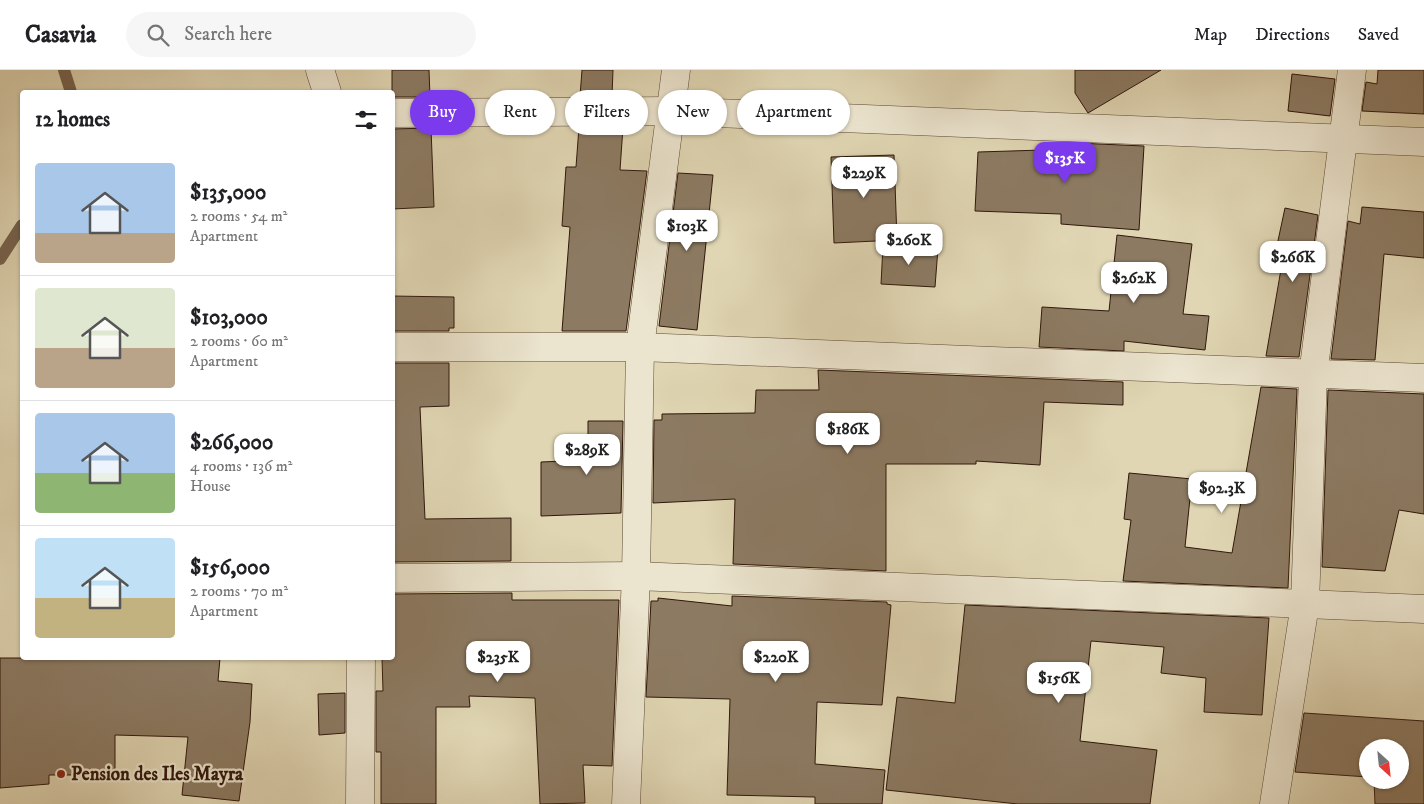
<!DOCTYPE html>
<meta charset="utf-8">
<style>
body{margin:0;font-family:"IM FELL DW Pica",serif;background:#f6f6f6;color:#202124;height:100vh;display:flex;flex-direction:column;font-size:19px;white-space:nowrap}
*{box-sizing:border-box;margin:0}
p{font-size:16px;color:#757577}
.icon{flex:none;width:28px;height:28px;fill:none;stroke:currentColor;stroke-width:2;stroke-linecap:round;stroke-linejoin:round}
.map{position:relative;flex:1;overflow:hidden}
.panel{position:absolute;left:20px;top:20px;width:375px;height:570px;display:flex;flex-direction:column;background:#fff;border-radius:5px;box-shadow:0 1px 4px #0004}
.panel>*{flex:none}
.banner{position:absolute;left:410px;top:20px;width:475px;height:45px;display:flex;gap:10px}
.needle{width:32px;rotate:153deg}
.controls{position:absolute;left:1359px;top:669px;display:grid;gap:10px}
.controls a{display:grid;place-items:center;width:50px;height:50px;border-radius:50%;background:#fff;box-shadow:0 1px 4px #0004;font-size:25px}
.price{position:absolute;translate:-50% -42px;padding:0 11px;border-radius:10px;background:#fff;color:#222;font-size:16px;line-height:32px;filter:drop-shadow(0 1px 2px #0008)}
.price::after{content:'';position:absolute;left:50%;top:30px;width:15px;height:11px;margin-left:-8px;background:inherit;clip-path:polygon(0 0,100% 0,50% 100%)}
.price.active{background:#7c3aed;color:#fff}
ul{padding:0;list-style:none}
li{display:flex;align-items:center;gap:15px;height:125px;padding:0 15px}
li+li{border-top:1px solid #e0e0e0}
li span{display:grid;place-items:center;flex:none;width:140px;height:100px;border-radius:5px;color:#555}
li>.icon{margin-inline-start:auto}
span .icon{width:60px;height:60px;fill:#fffc;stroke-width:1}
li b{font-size:21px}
h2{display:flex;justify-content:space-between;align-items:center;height:60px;padding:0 15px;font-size:21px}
.tag{padding:0 18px;border-radius:22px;background:#fff;box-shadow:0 1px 4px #0004;font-size:18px;line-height:45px}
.tag.active{background:#7c3aed;color:#fff}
header{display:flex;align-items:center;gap:30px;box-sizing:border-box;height:70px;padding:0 25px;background:#fff;border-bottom:1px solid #e0e0e0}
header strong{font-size:24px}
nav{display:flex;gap:28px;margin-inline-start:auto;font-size:18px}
.search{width:350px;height:45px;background:#f6f6f6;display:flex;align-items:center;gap:12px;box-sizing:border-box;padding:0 18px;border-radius:28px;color:#757577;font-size:19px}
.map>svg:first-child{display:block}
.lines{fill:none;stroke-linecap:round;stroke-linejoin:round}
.stream{stroke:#76634e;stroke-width:12}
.building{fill:#8c7a62;stroke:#30170b}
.street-casing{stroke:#5c4735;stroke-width:29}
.street{stroke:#ebe4ce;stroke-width:28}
.poi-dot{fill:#8f2418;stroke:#ebe4ce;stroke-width:2}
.labels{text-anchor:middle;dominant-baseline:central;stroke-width:4.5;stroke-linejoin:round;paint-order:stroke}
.poi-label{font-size:19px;font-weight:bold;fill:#30170b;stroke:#ebe4ce;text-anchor:start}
</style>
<header>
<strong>Casavia</strong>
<div class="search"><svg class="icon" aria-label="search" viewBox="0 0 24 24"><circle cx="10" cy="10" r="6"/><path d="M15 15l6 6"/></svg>Search here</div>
<nav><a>Map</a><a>Directions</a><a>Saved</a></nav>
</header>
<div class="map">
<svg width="1424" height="734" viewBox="0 0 1424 734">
<rect width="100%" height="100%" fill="#e0d6b3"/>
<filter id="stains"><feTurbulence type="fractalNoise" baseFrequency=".004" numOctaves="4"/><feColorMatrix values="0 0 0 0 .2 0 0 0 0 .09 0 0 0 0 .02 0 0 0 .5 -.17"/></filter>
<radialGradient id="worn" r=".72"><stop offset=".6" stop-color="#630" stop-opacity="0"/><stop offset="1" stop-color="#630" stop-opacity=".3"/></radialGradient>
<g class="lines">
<g class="stream">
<polyline points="64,0 71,22"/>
<polyline points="0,189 22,155"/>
</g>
</g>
<g class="building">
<polygon points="392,0 429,0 430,27 392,27"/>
<polygon points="582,0 613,0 612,26 580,26"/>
<polygon points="1075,0 1161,0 1088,43 1075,23"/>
<polygon points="1378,0 1424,0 1424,44 1362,41 1366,12 1377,14"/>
<polygon points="1292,4 1335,9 1330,46 1288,41"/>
<polygon points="579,57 623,57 620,100 647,101 626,261 562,261 570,157 562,156 566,97 576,97"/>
<polygon points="431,58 434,137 392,139 392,59"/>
<polygon points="1076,73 1144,76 1139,160 1061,154 1061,144 975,141 978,82 1076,79"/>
<polygon points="894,85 897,170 834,173 831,87"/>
<polygon points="678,103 713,105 697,260 659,256"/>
<polygon points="1362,137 1424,142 1424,188 1384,184 1375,290 1331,289 1348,151 1360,154"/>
<polygon points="1285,138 1318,145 1299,287 1266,286 1284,182 1276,180"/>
<polygon points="1117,165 1192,174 1183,244 1209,246 1205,280 1124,271 1124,281 1039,277 1042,237 1109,241"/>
<polygon points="883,176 938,178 935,217 881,214"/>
<polygon points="392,226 454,227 454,258 449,258 449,261 392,261"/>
<polygon points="392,293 449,293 449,336 420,337 425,449 511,448 511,491 392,492"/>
<polygon points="818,300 1123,312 1123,335 1044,332 1040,395 976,391 976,394 886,394 886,501 733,494 735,429 653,433 654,350 662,350 662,344 755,343 756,320 819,320"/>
<polygon points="1261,317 1297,319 1288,518 1123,511 1131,450 1124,449 1129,403 1192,409 1185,477 1232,483"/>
<polygon points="1328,320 1424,324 1424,444 1399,440 1385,501 1322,497"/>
<polygon points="588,351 623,351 621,443 541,446 541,392 588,390"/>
<polygon points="512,523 512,530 619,530 612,696 583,695 585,733 540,734 535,628 469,626 470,637 436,637 436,734 381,734 381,682 376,682 376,621 383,621 382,588 392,588 392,524"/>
<polygon points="732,526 887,532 887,534 891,535 882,635 817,632 815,694 885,700 882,734 815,734 815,727 727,725 730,629 646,627 651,531 658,531 658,528 732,536"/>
<polygon points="965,535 1269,548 1262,645 1204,642 1206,608 1161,603 1164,577 1091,571 1080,671 1157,680 1150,734 1018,734 886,720 897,627 955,633"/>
<polygon points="0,588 220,588 218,611 252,614 250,652 239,731 182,725 188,667 115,665 115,705 49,705 49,714 0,718"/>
<polygon points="345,623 345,663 319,665 318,624"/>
<polygon points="1304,643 1424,651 1424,734 1375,734 1374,710 1400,710 1400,678 1368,678 1368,707 1295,702"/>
</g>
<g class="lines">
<defs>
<g id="street">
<polyline points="320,0 327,22"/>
<polyline points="392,43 669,41 1424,72"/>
<polyline points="392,277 640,277 1424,308"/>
<polyline points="392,508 636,506 1424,539"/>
<polyline points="360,734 361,588"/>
<polyline points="626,734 636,506 640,277 676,0"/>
<polyline points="1274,734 1305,534 1313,305 1352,0"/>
</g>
</defs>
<use href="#street" class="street-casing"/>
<use href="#street" class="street"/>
</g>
<circle class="poi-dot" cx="61" cy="704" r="5"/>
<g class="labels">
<g class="poi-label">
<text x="71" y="704">Pension des Iles Mayra</text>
</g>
</g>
<rect width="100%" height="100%" filter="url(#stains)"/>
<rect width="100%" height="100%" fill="url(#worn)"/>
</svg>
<div class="controls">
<a><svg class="needle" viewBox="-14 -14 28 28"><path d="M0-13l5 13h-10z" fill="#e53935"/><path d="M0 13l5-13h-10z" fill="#757577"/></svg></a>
</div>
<b class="price active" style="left:1065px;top:114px">$135K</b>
<b class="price" style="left:864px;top:129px">$229K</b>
<b class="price" style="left:687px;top:182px">$103K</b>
<b class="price" style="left:909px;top:196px">$260K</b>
<b class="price" style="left:1293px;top:213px">$266K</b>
<b class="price" style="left:1134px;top:234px">$262K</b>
<b class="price" style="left:848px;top:385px">$186K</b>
<b class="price" style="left:587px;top:406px">$289K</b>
<b class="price" style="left:1222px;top:444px">$92.3K</b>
<b class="price" style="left:498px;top:613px">$235K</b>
<b class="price" style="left:776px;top:613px">$220K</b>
<b class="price" style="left:1059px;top:634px">$156K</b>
<div class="banner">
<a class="tag active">Buy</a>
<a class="tag">Rent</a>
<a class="tag">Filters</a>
<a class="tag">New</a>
<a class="tag">Apartment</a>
</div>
<section class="panel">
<h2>12 homes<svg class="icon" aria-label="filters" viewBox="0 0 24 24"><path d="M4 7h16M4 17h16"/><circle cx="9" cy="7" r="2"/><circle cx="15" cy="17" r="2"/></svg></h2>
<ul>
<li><span style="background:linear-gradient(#a9c7e8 70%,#b9a48a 0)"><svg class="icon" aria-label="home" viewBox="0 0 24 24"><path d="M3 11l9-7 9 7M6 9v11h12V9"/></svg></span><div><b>$135,000</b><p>2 rooms · 54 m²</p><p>Apartment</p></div></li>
<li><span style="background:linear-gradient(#dfe7d0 60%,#b9a48a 0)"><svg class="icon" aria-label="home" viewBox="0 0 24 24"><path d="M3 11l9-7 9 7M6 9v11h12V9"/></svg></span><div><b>$103,000</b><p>2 rooms · 60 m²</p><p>Apartment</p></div></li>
<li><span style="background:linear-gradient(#a9c7e8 60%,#8fb573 0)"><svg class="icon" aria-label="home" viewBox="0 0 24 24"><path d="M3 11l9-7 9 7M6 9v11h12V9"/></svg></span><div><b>$266,000</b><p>4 rooms · 136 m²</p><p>House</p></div></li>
<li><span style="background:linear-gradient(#bfe0f5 60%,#c2b280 0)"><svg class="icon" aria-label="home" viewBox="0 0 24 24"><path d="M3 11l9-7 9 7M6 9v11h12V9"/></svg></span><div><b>$156,000</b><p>2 rooms · 70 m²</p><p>Apartment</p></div></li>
</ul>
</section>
</div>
